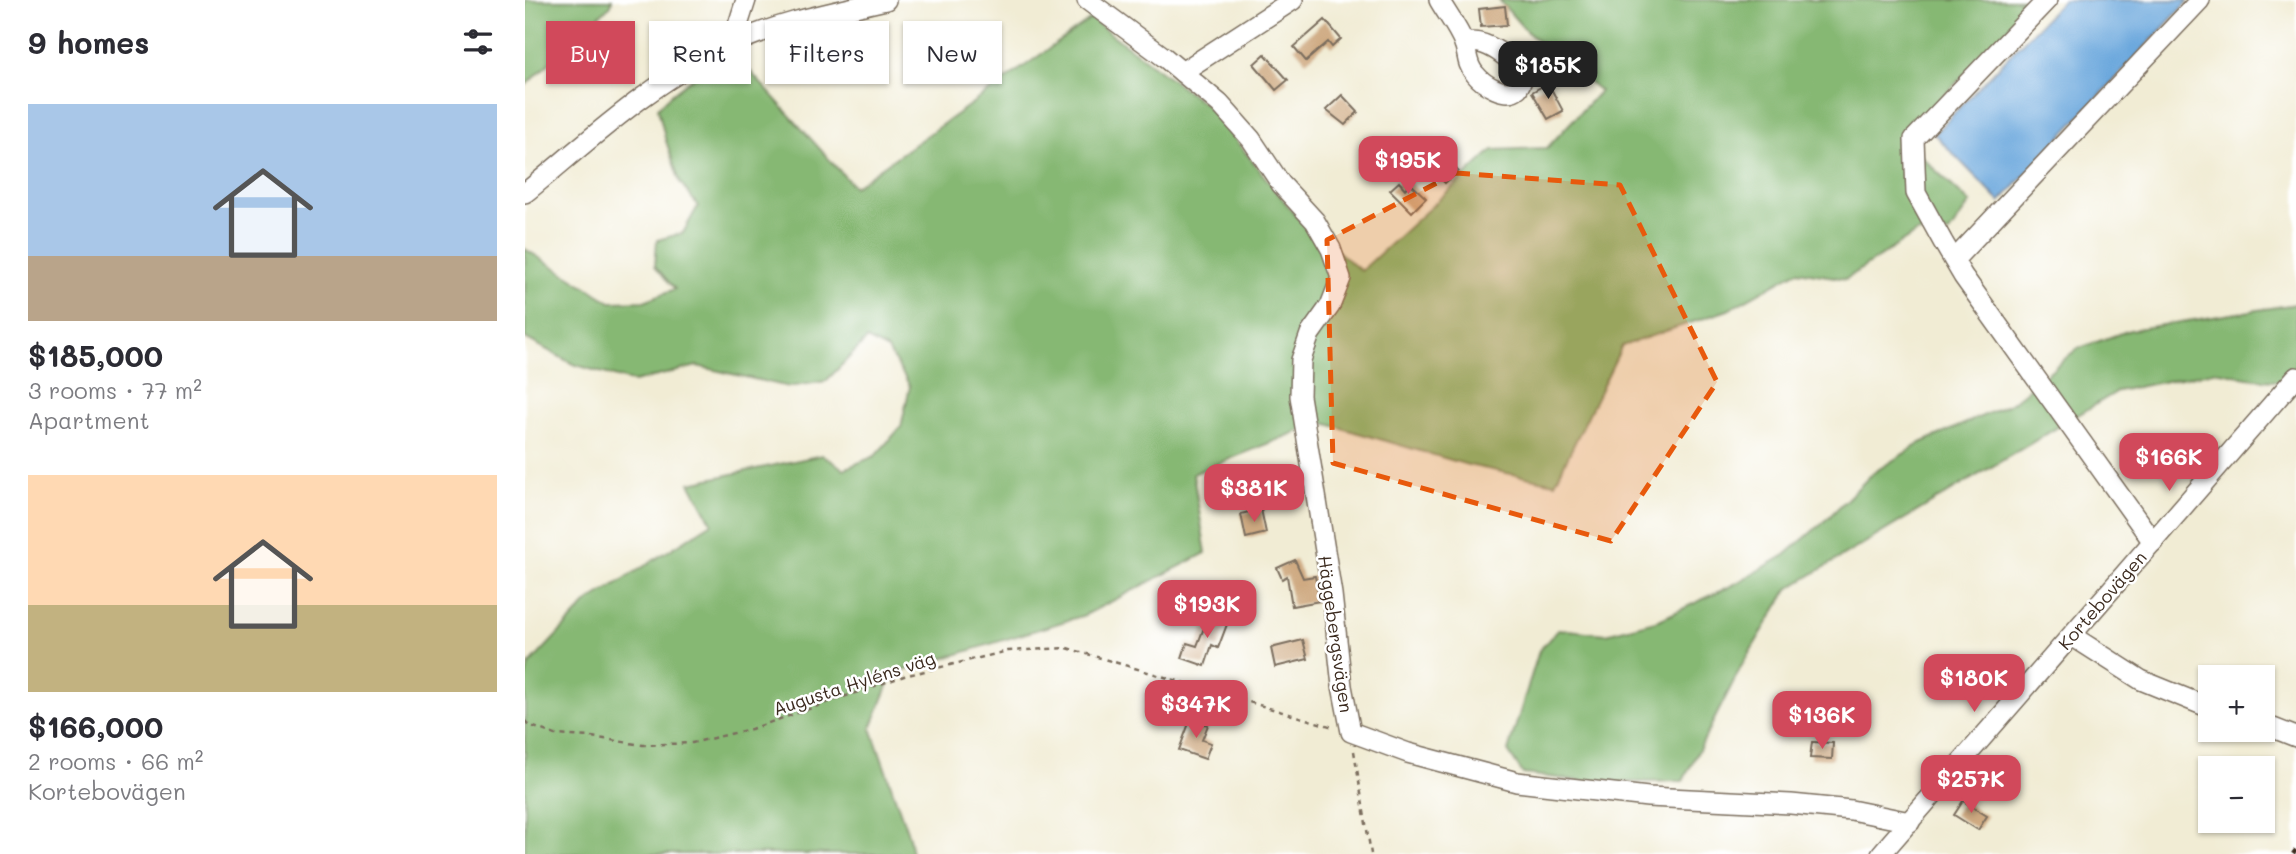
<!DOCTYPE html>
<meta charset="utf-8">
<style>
body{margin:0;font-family:Mali,sans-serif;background:#f7f7f7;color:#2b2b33;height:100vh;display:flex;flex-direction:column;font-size:26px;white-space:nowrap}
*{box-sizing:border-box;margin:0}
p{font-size:23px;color:#7c7c81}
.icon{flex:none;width:38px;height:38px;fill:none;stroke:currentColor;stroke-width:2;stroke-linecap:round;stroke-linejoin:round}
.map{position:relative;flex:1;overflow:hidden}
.side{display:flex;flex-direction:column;background:#fff;width:525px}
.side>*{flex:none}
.top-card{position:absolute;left:21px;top:21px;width:665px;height:63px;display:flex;gap:14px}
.fabs{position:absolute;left:1673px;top:665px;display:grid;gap:14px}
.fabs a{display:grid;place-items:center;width:77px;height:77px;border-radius:0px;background:#fff;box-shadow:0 2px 5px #0004;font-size:35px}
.price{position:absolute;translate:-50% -60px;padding:0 16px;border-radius:14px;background:#d1495b;color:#fff;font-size:23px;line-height:46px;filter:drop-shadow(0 2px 4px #0008)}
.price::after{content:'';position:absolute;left:50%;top:42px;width:21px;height:16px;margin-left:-10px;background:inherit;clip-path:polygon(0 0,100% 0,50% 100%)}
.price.current{background:#222;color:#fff}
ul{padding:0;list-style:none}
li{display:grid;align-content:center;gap:14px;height:371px;padding:0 28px}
li span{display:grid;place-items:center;height:217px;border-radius:0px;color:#555}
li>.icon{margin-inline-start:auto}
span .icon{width:126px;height:126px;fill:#fffc;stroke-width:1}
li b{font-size:30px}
h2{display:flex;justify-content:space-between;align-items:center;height:84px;padding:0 28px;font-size:30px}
.tag{padding:0 24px;border-radius:0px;background:#fff;box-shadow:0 2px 5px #0004;font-size:24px;line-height:63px}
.tag.current{background:#d1495b;color:#fff}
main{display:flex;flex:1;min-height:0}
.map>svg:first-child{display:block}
.forest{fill:#86b873;stroke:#607148;stroke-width:2}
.water{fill:#6ca8dd;stroke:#54697e;stroke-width:2}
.building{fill:#cfaa82}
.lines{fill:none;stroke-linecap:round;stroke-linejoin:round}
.minor-casing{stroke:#7b6e5e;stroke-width:22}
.path{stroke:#7b6e5e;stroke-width:2.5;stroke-dasharray:5 5;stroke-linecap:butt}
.minor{stroke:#fff;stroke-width:19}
.rail{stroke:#3b2a1e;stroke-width:4.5;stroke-dasharray:10 5;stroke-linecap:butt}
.marked{fill:#e8590c;fill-opacity:0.2;stroke:#e8590c;stroke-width:5;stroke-dasharray:14 9;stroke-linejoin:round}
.labels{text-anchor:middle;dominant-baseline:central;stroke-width:5;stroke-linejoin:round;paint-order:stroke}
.street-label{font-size:18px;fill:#3b2a1e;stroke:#fff}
</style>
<main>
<section class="side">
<h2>9 homes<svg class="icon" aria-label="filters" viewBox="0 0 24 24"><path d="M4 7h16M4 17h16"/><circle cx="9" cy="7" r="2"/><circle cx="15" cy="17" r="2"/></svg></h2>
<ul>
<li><span style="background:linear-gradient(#a9c7e8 70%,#b9a48a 0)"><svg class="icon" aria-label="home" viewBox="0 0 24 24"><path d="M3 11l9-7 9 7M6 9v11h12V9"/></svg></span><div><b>$185,000</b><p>3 rooms · 77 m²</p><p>Apartment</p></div></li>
<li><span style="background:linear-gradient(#ffd9b3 60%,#c2b280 0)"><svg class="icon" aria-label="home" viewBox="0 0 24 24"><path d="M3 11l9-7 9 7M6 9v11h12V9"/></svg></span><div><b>$166,000</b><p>2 rooms · 66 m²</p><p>Kortebovägen</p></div></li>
</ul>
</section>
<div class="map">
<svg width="1771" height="854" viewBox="0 0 1771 854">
<rect width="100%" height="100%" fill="#fff"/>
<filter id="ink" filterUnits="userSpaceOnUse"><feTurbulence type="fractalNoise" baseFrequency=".0143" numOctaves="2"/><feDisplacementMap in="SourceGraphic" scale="14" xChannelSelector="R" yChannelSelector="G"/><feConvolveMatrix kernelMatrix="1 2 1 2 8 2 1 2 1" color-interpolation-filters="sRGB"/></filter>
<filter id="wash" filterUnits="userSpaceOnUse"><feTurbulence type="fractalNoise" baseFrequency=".00686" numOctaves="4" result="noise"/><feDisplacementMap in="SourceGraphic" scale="28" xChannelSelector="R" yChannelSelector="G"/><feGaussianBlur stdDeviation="1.57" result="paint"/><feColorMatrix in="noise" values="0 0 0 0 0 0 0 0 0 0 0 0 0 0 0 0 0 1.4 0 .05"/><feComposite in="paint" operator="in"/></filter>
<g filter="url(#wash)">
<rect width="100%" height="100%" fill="#f1ecd4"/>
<g class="forest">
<polygon points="0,0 87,0 86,5 0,86"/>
<path d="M974,0H1510L1378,139L1445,203L1424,233L1392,232L1321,279L1273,271L1203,310L1097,346L1030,483L943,465L796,422L668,474L681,553L560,615L368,674L346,728L384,837L387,854H0V679L4,665L63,602L187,523L165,483L297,455L319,469L350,456L376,427L385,386L363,350L342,339L301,381L264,387L172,366L109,382L48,364L0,338V249L86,302L119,301L150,289L130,266L132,240L158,233L173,206L155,182L140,138L133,108C153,84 182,71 206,50L329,187L566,19L684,107L772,217L836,271L968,150L1022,148L1075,91L1002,32Z"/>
<polygon points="1771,304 1771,383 1738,380 1690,371 1593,391 1263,589 1217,665 1158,781 1075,783 998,774 983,751 1014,651 1033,629 1081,634 1134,620 1206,586 1260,555 1304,517 1348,473 1396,443 1485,404 1552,349 1605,330"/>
</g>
<polygon class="water" points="1538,0 1664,0 1475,202 1409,134"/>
<g id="blocks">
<g class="building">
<polygon points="980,6 982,25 956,27 954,9"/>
<polygon points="800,20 816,39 807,47 803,42 781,61 769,47"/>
<polygon points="740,54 763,80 751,90 729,64"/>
<polygon points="1023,83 1038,111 1023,119 1007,92"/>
<polygon points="817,95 833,112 820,125 801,110"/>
<polygon points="922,160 933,171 920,183 909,172"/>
<polygon points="874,182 880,189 885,183 901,198 887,212 865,190"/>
<polygon points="736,509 741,533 721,538 716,514"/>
<polygon points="770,560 778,578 790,576 795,601 767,606 762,576 757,579 752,568"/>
<polygon points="685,612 704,619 693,648 687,645 680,666 657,658 662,643 672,646"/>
<polygon points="778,640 783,659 750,667 746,648"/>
<polygon points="666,718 683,725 677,740 686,743 680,759 654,750"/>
<polygon points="1287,742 1308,743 1307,759 1285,758"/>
<polygon points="1438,801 1462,816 1453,830 1429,815"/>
</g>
</g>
</g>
<g filter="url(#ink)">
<use href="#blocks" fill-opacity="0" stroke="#7b6e5e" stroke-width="2"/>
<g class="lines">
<defs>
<g id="minor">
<polyline points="562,0 639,57 695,104 726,139 756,184 790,221 806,249 816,278 805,306 785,334 776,360 775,396 807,594 817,686 826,732 883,753 992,782 1123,797 1266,804 1326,810 1385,822"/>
<path d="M914,0C922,14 933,28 939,43C943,54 941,64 950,74C958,84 981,99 993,88C994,87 998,78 998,78C992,61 957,35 939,44"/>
<polyline points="1522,0 1389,139 1391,193 1418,242 1438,276 1628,542"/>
<polyline points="207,44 221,0"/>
<polyline points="657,72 768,0"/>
<path d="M0,193C66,139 129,79 207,44C255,22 309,12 361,0"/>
<polyline points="1429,260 1675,0"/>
<polyline points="1547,636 1616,680 1685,708"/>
<polyline points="1738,724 1771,737"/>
<polyline points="1356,854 1771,377"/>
</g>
</defs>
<use href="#minor" class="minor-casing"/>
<g class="path">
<polyline points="0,721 4,725 30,735 66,737 118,745 167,743 226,729 379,676 483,651 542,648 808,727"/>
<polyline points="829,751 846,854"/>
</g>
<use href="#minor" class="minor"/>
<polyline class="rail" points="1768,854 1771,850"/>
</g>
</g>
<path class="marked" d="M931,173L1095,185L1192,382L1086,541L808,463L802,240Z"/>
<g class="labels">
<g class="street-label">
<text transform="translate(1577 600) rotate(-49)">Kortebovägen</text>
<text transform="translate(811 634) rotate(82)">Häggebergsvägen</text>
<text transform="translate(329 683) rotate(-18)">Augusta Hyléns väg</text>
</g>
</g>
</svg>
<div class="fabs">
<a>+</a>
<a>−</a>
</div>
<b class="price current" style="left:1023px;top:101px">$185K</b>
<b class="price" style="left:883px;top:196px">$195K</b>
<b class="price" style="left:1644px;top:493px">$166K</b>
<b class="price" style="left:729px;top:524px">$381K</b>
<b class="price" style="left:682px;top:640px">$193K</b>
<b class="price" style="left:1449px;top:714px">$180K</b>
<b class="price" style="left:671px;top:740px">$347K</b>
<b class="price" style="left:1297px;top:751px">$136K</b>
<b class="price" style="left:1446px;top:815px">$257K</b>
<div class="top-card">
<a class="tag current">Buy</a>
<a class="tag">Rent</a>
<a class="tag">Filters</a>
<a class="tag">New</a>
</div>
</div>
</main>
